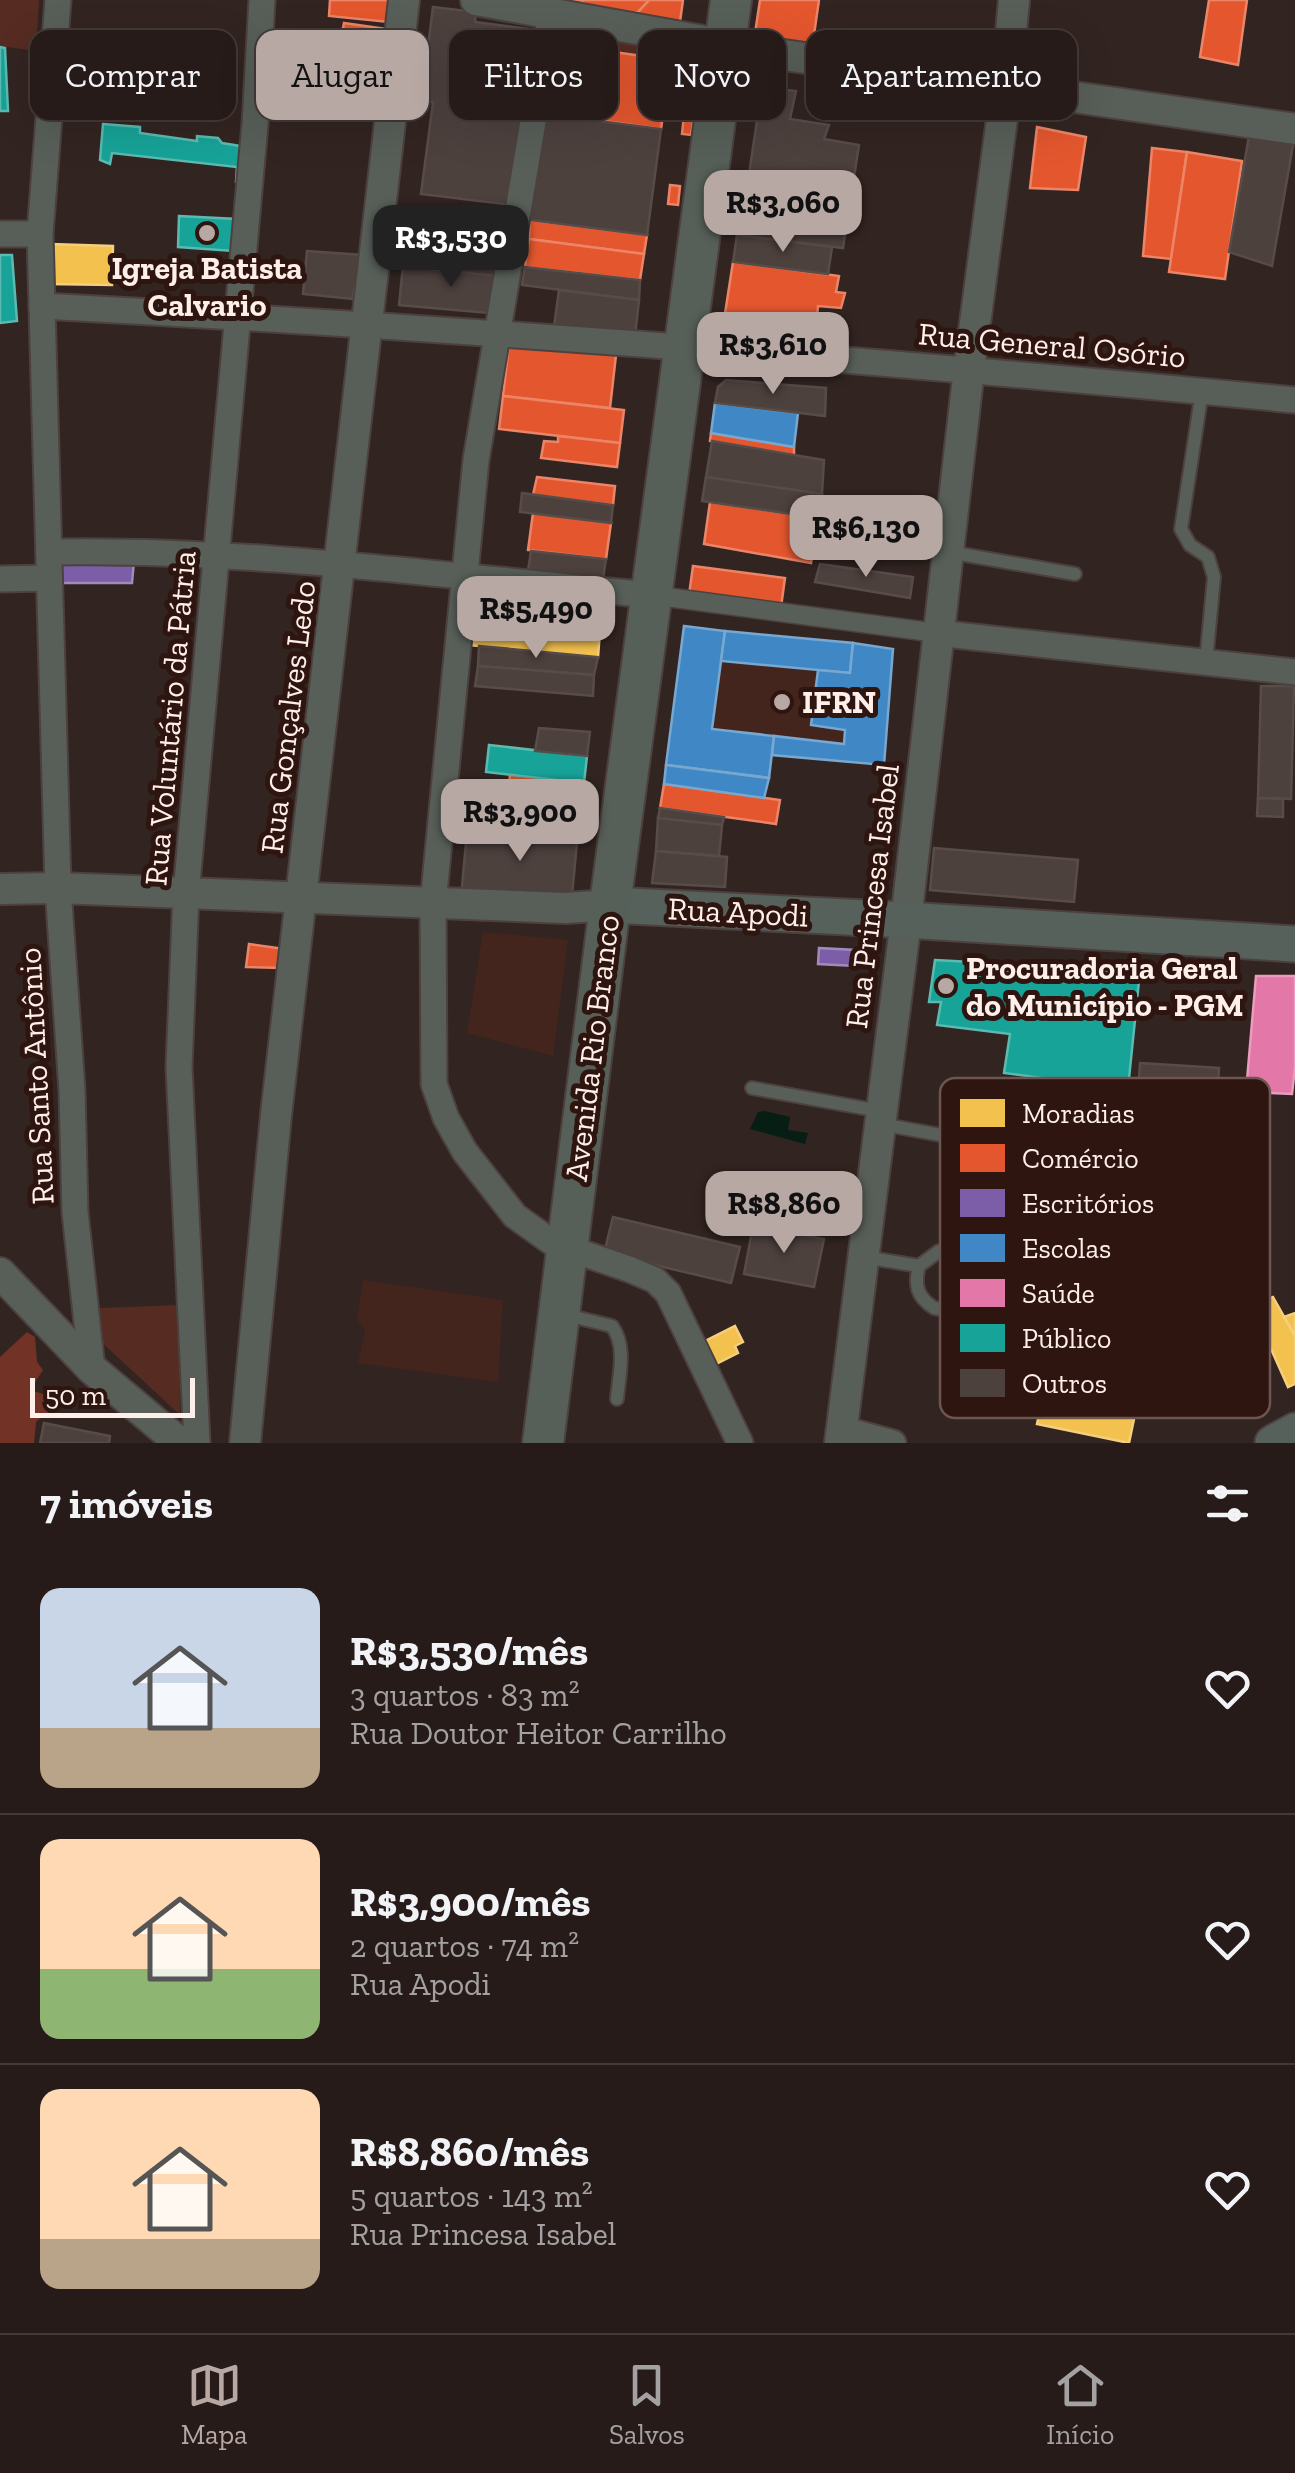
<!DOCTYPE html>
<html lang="pt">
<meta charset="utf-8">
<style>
body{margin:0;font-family:"Zilla Slab",serif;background:#2e2422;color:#f1f3f6;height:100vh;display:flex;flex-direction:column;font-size:38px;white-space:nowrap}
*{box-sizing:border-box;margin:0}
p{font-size:32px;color:#a4a1a2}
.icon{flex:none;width:55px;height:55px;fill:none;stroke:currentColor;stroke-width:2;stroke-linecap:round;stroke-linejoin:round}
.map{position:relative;height:1443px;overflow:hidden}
.panel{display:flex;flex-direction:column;background:#261b19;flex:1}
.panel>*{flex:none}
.top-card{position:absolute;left:30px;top:30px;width:1235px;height:90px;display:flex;gap:20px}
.scale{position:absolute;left:30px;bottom:25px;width:165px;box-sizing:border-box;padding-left:10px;border:5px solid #feefeb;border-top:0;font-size:28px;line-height:35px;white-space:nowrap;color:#feefeb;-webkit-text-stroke:8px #2f1510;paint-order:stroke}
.price{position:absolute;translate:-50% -85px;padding:0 22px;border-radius:20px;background:#b7a8a4;color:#111;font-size:32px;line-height:65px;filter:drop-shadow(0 2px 5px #0008)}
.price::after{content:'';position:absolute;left:50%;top:60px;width:30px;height:22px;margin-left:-15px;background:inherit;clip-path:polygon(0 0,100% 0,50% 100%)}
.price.active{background:#222;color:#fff}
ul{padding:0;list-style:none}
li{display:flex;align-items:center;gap:30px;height:250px;padding:0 40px}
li+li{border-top:2px solid #423938}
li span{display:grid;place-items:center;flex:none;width:280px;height:200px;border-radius:20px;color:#555}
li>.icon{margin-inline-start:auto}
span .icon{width:120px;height:120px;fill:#fffc;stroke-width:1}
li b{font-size:42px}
h2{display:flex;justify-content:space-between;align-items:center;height:120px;padding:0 40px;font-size:42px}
.chip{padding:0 35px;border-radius:20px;background:#261b19;box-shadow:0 10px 40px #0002,0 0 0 2px #423938;font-size:35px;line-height:90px}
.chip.active{background:#b7a8a4;color:#111}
.tab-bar{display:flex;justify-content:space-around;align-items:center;height:140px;border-top:2px solid #423938;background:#261b19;font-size:28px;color:#a4a1a2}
.tab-bar a{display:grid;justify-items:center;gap:5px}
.tab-bar .active{color:#b7a8a4}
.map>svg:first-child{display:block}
.built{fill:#44251e}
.green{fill:#552b22}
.forest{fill:#723326}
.water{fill:#061e13}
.homes{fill:#f2c14e;stroke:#f6cf7d;stroke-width:2.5}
.shops{fill:#e4572e;stroke:#ec8567;stroke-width:2.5}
.offices{fill:#7b5ea7;stroke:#a28abb;stroke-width:2.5}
.schools{fill:#3f88c5;stroke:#78a7d0;stroke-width:2.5}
.health{fill:#e377a8;stroke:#eb9bbc;stroke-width:2.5}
.public{fill:#17a398;stroke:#5cbab1;stroke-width:2.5}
.building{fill:#4d413e;stroke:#584c49;stroke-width:2.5}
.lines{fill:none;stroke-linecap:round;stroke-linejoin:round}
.service-casing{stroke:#4d413f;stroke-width:16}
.pedestrian-casing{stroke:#4d413f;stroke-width:21}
.minor-casing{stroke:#4d413f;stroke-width:29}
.tertiary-casing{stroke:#4d413f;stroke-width:34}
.secondary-casing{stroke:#4d413f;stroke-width:39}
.primary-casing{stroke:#4d413f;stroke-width:44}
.service{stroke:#585f59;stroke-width:12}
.pedestrian{stroke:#585f59;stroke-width:18}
.minor{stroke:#585f59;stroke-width:25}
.tertiary{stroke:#585f59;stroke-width:30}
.secondary{stroke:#57615c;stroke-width:35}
.primary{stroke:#576058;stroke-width:40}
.poi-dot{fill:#b7a8a4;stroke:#2f1510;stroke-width:4}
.labels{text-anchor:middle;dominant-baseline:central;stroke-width:10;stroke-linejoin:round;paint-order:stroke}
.poi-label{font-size:32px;font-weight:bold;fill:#feefeb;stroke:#2f1510;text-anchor:start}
.street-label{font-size:32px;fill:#feefeb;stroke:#2f1510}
.key{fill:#2f1510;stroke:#6d5652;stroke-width:2.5}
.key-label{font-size:28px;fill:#feefeb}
</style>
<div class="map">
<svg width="1295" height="1443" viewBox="0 0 1295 1443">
<rect width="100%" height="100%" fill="#322421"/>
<g class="built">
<polygon points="684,626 893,649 884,765 772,755 666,765"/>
<polygon points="483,932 568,940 553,1056 467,1033"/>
<polygon points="363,1280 503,1300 498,1382 358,1363 365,1329 357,1320"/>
</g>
<g class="green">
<polygon points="0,0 39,0 36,51 0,46"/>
<polygon points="555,20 708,46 704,72 670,66 663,59 551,42"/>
<polygon points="179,1305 180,1415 97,1338 99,1308"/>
</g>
<path class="forest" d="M27,1332L35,1337L37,1362L43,1370L30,1390L54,1397C54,1412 46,1413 36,1422L34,1443H0V1357Z"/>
<polygon class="water" points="765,1111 790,1117 788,1130 808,1133 805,1144 750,1129 758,1112"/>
<g class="homes">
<polygon points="50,244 113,246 112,285 49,284"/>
<polygon points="472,608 601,619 598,657 469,645"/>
<polygon points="1273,1297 1295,1336 1295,1384 1288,1387 1251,1304"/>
<polygon points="1295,1313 1295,1334 1294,1334 1284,1317"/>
<polygon points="735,1326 743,1342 735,1346 738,1353 712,1366 701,1343"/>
<polygon points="1042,1400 1134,1419 1129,1443 1037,1424"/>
</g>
<g class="shops">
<polygon points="330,0 390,0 388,22 329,16"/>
<polygon points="558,0 580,0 599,14 619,17 638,12 649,0 683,0 679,29 556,12"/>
<polygon points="580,0 649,0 638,12 619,17 592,11"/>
<polygon points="760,0 819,0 812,49 754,40"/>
<polygon points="1209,0 1247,0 1238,65 1200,57"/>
<polygon points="344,23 387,29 386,43 341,38"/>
<polygon points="600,50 663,59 670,66 661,129 590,119"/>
<polygon points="745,88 755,89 752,108 743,107"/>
<polygon points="684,115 694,116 691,135 682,134"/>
<polygon points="1037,127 1086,137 1078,190 1030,188"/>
<polygon points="1152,148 1187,152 1171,259 1143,256"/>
<polygon points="1187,152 1242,161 1225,279 1169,272"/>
<polygon points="670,185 680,186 678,205 668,204"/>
<polygon points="530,220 647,235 644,254 529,239"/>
<polygon points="529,239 644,254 640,280 525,267"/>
<polygon points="733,262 839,276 836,292 845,293 841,308 818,306 816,328 724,320"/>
<polygon points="509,344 616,355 610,408 503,396"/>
<polygon points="503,396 624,410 620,443 499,429"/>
<polygon points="711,433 794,447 794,455 710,441"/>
<polygon points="558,436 620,443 617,467 541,458 544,441 558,442"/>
<polygon points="537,477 615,486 613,505 533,495"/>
<polygon points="710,502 818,518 811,563 704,544"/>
<polygon points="533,513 611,523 606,559 528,550"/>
<polygon points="693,566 785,578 781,607 689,595"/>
<polygon points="510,774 584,783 580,814 507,808"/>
<polygon points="664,784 780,800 776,824 660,808"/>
<polygon points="515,809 580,814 578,831 514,825"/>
<polygon points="249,944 285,949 282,968 246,967"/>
</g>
<g class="offices">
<polygon points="135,550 132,583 60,583 60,551"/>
<polygon points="819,948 856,950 855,966 818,964"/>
</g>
<g class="schools">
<polygon points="715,403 798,413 794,447 711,433"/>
<polygon points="684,626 725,631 712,729 774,736 769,778 666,765"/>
<polygon points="725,631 853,643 850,673 721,661"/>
<polygon points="853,643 893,649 884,765 772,755 774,736 844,744 845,730 811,725 818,670 850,673"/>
<polygon points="666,765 769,778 764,798 664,784"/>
</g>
<polygon class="health" points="1256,976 1295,976 1295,1067 1292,1094 1246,1092"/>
<g class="public">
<polygon points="0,47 5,48 8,111 0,111"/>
<polygon points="103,124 140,127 140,133 197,141 197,136 218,138 222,143 247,147 244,184 236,182 237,167 112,153 110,164 100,160"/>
<polygon points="179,216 237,219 233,251 178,247"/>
<polygon points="0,255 12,255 17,321 0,323"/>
<polygon points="489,745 587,756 584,783 486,772"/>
<polygon points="935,960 1140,971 1126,1108 1104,1106 1102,1086 1004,1073 1010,1034 937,1025 941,1002 929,1002"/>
</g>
<g class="building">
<polygon points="433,7 476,12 475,22 544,31 513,205 421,194 433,102 421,101"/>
<polygon points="762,87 796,91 790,119 829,125 824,139 859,145 843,248 740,235"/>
<polygon points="544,114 661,129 647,235 530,220"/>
<polygon points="1249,136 1293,145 1272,266 1229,252"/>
<polygon points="410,232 510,243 504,277 403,266"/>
<polygon points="737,235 832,247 828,274 733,262"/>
<polygon points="307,251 362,255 352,299 303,294"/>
<polygon points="403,266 504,277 500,314 399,305"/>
<polygon points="525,267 640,280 639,300 522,285"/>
<polygon points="559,290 639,300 635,336 554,327"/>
<polygon points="724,320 786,325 783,345 729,341 723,329"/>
<polygon points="726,380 826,388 825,416 715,403 718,387"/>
<polygon points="712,441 824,460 822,494 706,477"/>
<polygon points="706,477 822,494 818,518 702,501"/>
<polygon points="522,493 613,505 611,523 520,512"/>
<polygon points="891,501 923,506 920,531 872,524 874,511 888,512"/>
<polygon points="531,551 606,559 602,585 527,577"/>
<polygon points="820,564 913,577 910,598 815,582"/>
<polygon points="537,601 602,607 601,619 535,613"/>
<polygon points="479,646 598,657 594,675 478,666"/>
<polygon points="478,666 594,675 593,696 475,686"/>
<polygon points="1261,686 1294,686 1291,799 1258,798"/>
<polygon points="539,728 590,732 587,756 535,751"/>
<polygon points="1258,798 1283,799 1283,817 1257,816"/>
<polygon points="660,808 724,817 722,825 658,818"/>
<polygon points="658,818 722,825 719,856 656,851"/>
<polygon points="468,821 578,831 571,907 461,897"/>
<polygon points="934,848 1078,860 1074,902 930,890"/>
<polygon points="656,851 727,857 725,887 652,883"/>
<polygon points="1140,1063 1219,1068 1214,1141 1135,1136"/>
<polygon points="754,1195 831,1209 828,1221 821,1220 820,1227 750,1215"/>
<polygon points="613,1217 740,1247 731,1283 604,1253"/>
<polygon points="753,1226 824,1239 814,1287 744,1274"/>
<polygon points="44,1423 110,1436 109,1443 40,1443"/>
</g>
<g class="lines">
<defs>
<g id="service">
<polyline points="1202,391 1181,529 1190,545 1208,557 1214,577 1206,662"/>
<polyline points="949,552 1075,574"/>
<polyline points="752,1088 880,1111"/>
<polyline points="881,1124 1189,1181"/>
<path d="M864,1257L919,1266L939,1251H954L1106,1279L1121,1291L1126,1312L1116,1328L1100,1335L934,1308C917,1297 914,1285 919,1266"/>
<path d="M562,1314L612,1326C627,1347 619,1375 617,1399"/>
</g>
<polyline id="pedestrian" points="651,595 937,633"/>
<g id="minor">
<polyline points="58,0 40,234 58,888 72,1090 75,1212 92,1369"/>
<polyline points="551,15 476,460 433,904 434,1084 446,1118 465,1152 515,1216 553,1243 629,1269 655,1280 668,1293 740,1443"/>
<polyline points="0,234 40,234"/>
<path d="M42,306C461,328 878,360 1295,400"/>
<path d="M49,552C250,548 451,577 651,595"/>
<polyline points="0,579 49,578"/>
<polyline points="937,633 1295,672"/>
<polyline points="842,1429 893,1443"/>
<polyline points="197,1443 179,1067 186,894 255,124 262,0"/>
</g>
<g id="tertiary">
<polyline points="476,0 770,53 1295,129"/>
<polyline points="0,889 58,888 566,908 610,905"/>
<polyline points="0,1273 92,1369 180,1443"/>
<polyline points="245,1443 276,1115 404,0"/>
<polyline points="840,1443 906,920 969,369 1006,88 1014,0"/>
</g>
<g id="secondary">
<polyline points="610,905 906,920 1295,944"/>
<polyline points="1273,1443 1295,1431"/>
</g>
<polyline id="primary" points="543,1443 610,905 731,0"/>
</defs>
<use href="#service" class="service-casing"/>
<use href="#pedestrian" class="pedestrian-casing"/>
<use href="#minor" class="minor-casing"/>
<use href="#tertiary" class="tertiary-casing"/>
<use href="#secondary" class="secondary-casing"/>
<use href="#primary" class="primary-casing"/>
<use href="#service" class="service"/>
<use href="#pedestrian" class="pedestrian"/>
<use href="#minor" class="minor"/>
<use href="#tertiary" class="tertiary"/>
<use href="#secondary" class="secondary"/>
<use href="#primary" class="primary"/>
</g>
<g class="poi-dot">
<circle cx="207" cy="233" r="10"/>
<circle cx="782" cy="702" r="10"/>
<circle cx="946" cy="986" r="10"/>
</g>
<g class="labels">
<g class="poi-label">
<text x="207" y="268" text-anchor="middle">Igreja Batista<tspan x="207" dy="37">Calvario</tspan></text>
<text x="802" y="702">IFRN</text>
<text x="966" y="968">Procuradoria Geral<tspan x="966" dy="37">do Município - PGM</tspan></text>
</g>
<g class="street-label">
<text transform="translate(1052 345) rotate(5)">Rua General Osório</text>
<text transform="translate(288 717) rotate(-83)">Rua Gonçalves Ledo</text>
<text transform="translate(170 718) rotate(-85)">Rua Voluntário da Pátria</text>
<text transform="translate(872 896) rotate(-83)">Rua Princesa Isabel</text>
<text transform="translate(738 912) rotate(3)">Rua Apodi</text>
<text transform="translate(592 1048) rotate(-83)">Avenida Rio Branco</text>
<text transform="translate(36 1076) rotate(-93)">Rua Santo Antônio</text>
</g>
</g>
<rect x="940" y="1078" width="330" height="340" rx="15" class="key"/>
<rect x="960" y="1099" width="45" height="28" fill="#f2c14e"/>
<rect x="960" y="1144" width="45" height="28" fill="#e4572e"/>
<rect x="960" y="1189" width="45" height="28" fill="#7b5ea7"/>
<rect x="960" y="1234" width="45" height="28" fill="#3f88c5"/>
<rect x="960" y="1279" width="45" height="28" fill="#e377a8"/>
<rect x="960" y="1324" width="45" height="28" fill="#17a398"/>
<rect x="960" y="1369" width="45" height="28" fill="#4d413e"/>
<g class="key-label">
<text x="1022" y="1123">Moradias</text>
<text x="1022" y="1168">Comércio</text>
<text x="1022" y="1213">Escritórios</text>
<text x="1022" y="1258">Escolas</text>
<text x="1022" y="1303">Saúde</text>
<text x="1022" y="1348">Público</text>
<text x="1022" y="1393">Outros</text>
</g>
</svg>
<div class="scale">50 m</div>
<b class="price" style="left:783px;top:255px">R$3,060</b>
<b class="price active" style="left:451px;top:290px">R$3,530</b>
<b class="price" style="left:773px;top:397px">R$3,610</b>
<b class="price" style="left:866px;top:580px">R$6,130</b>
<b class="price" style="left:536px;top:661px">R$5,490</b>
<b class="price" style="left:520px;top:864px">R$3,900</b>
<b class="price" style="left:784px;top:1256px">R$8,860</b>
<div class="top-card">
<a class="chip">Comprar</a>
<a class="chip active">Alugar</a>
<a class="chip">Filtros</a>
<a class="chip">Novo</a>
<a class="chip">Apartamento</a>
</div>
</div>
<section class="panel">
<h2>7 imóveis<svg class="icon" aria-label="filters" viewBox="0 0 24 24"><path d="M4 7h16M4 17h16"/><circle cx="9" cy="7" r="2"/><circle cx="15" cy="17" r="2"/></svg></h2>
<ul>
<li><span style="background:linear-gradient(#c9d6e8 70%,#b9a48a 0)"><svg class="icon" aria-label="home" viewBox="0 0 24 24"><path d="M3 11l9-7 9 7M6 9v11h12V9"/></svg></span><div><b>R$3,530/mês</b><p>3 quartos · 83 m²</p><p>Rua Doutor Heitor Carrilho</p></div><svg class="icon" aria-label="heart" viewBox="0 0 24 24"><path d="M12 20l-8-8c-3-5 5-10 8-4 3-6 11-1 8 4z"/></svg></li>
<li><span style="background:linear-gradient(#ffd9b3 65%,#8fb573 0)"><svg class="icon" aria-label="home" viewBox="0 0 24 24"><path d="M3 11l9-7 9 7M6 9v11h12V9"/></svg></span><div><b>R$3,900/mês</b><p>2 quartos · 74 m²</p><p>Rua Apodi</p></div><svg class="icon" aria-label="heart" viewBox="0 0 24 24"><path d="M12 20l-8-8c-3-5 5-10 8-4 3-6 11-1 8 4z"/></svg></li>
<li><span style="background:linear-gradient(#ffd9b3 75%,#b9a48a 0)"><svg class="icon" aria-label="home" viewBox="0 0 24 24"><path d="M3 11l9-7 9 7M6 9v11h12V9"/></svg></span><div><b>R$8,860/mês</b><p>5 quartos · 143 m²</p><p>Rua Princesa Isabel</p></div><svg class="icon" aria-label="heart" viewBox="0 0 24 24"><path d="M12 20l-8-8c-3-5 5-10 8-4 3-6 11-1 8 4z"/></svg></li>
</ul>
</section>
<nav class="tab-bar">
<a class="active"><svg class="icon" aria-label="map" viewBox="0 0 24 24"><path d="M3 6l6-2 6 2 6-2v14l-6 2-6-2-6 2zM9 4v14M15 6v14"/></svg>Mapa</a>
<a><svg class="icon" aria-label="saved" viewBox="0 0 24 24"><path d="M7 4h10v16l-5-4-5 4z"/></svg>Salvos</a>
<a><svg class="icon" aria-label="home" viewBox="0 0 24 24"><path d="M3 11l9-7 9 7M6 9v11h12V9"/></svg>Início</a>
</nav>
